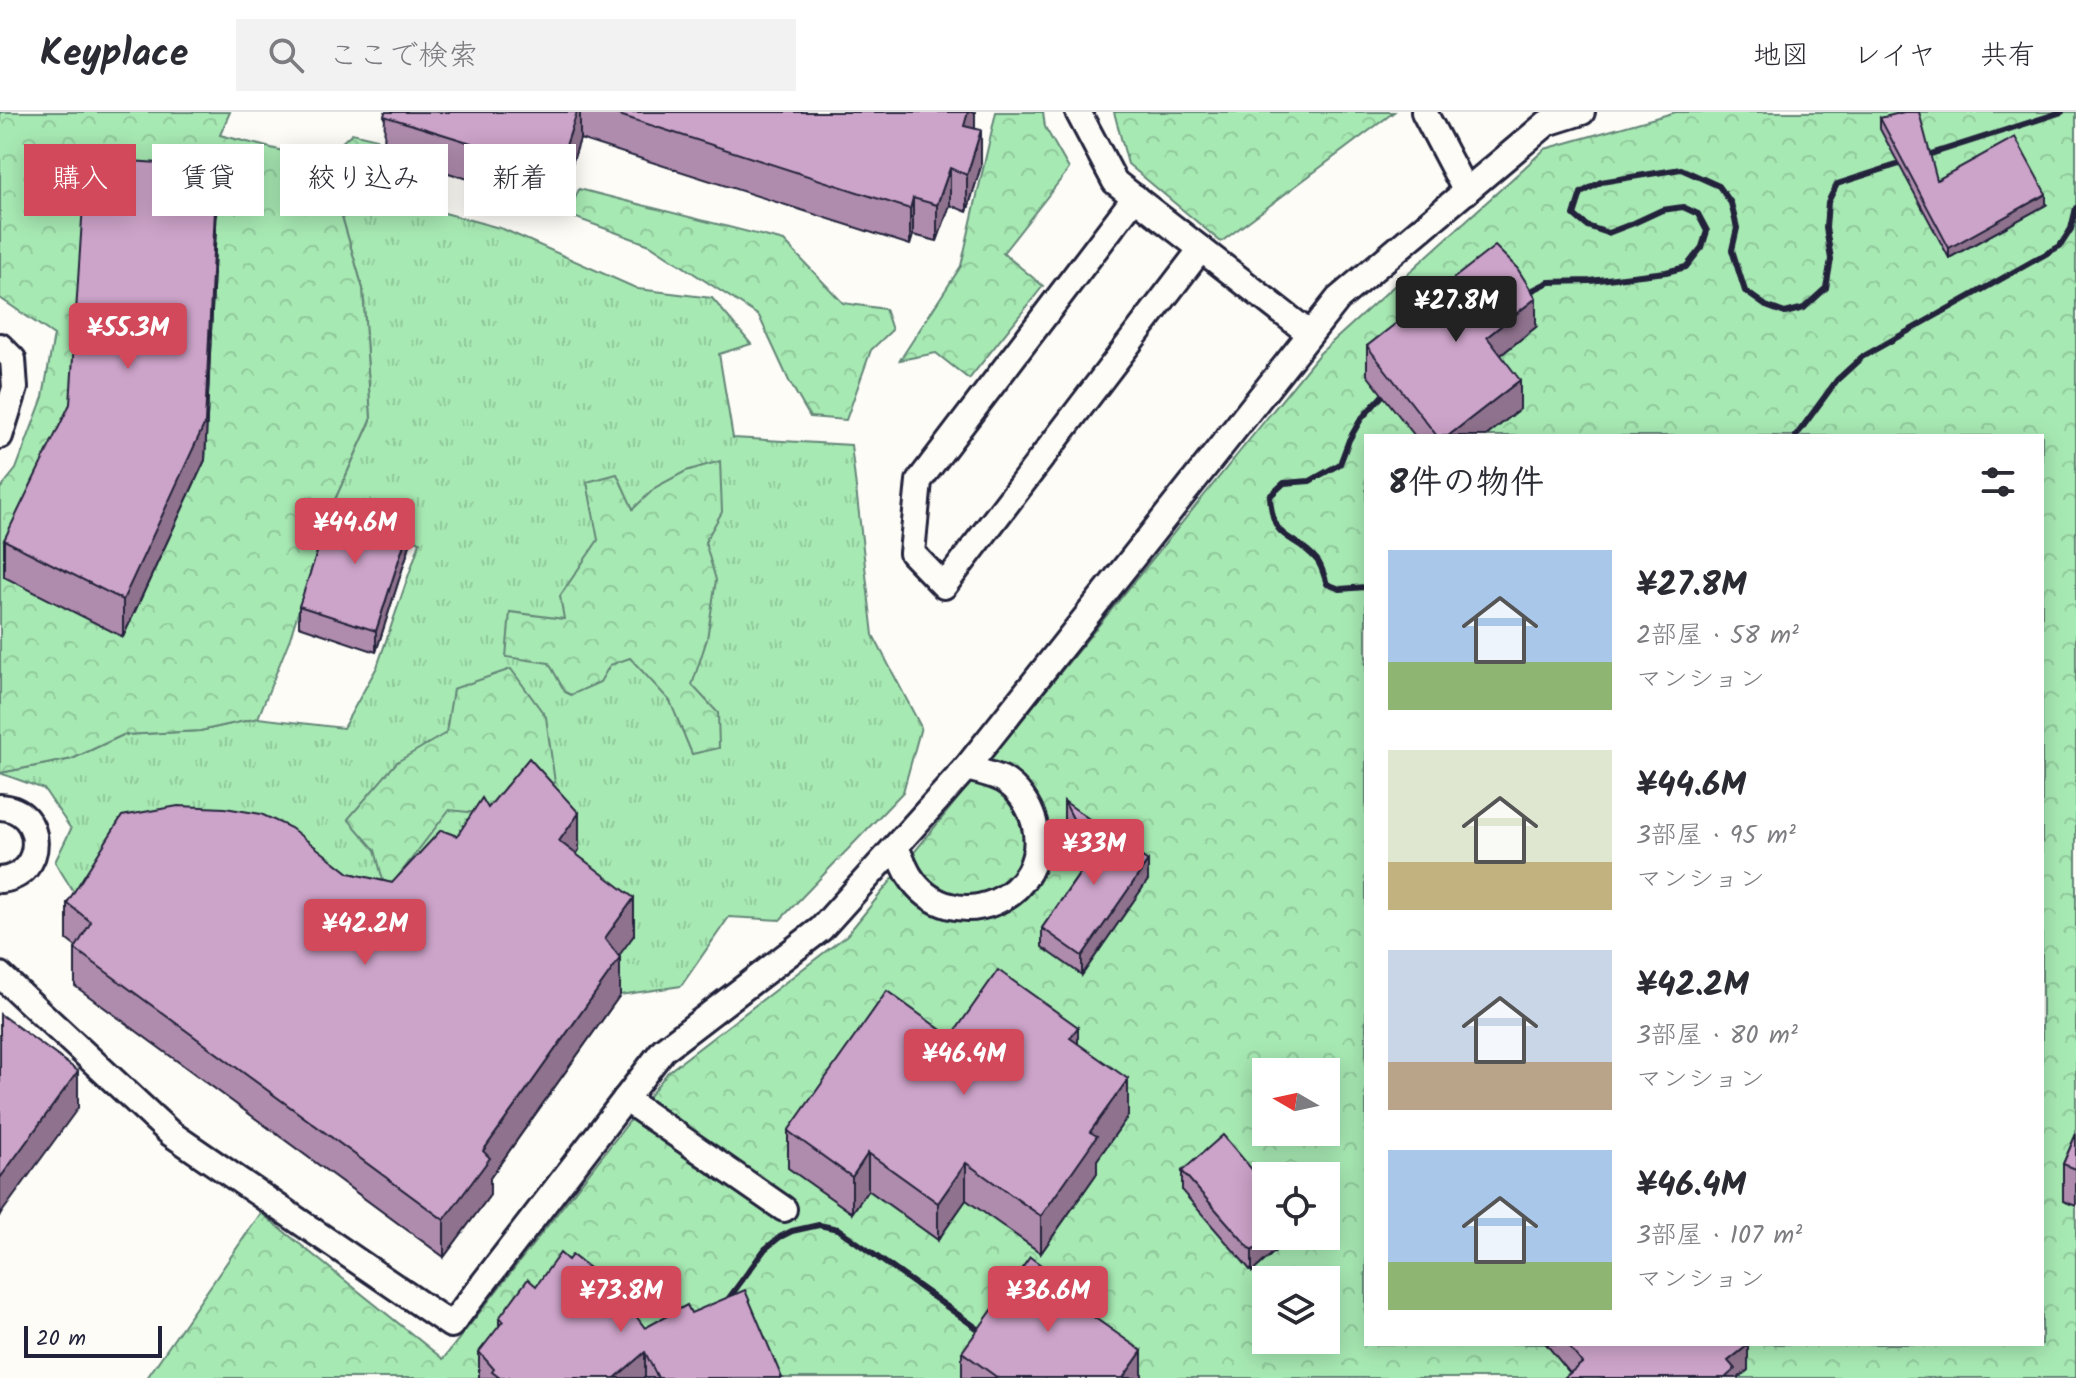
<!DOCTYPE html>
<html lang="ja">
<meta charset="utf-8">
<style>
body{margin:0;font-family:Kalam,"Klee One",sans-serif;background:#f2f2f3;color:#2b2b33;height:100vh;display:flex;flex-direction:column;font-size:30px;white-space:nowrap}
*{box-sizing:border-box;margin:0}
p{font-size:26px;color:#7c7c81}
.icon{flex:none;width:44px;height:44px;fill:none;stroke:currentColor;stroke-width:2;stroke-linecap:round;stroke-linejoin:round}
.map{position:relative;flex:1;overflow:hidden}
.sheet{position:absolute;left:1364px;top:322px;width:680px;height:912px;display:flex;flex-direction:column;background:#fff;border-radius:0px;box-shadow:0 4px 20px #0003}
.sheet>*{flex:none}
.guide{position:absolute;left:24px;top:32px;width:760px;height:72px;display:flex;gap:16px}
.needle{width:52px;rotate:279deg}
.fabs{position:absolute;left:1252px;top:946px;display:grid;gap:16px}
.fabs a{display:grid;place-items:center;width:88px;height:88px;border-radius:0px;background:#fff;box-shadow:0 4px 20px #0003;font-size:40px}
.scale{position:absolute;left:24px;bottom:20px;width:138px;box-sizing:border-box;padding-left:8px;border:4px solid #22223b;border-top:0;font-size:22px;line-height:28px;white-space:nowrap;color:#22223b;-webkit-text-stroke:6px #fdfcf7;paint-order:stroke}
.price{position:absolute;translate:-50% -68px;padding:0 18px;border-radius:8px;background:#d1495b;color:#fff;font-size:26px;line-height:52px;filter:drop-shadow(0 2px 4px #0008)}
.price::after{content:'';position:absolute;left:50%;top:48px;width:24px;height:18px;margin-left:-12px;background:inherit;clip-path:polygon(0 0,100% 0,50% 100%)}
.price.active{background:#222;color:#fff}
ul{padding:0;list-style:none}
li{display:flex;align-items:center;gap:24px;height:200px;padding:0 24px}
li span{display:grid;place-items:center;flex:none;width:224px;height:160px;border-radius:0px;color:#555}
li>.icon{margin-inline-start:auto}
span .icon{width:96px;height:96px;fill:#fffc;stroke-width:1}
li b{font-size:34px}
h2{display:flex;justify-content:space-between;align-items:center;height:96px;padding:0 24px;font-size:34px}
.chip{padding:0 28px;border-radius:0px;background:#fff;box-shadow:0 4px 20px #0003;font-size:28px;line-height:72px}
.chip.active{background:#d1495b;color:#fff}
header{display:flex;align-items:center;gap:48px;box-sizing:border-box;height:112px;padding:0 40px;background:#fff;border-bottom:2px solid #e1e1e2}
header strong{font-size:38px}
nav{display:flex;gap:44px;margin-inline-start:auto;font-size:28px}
.search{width:560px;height:72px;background:#f2f2f3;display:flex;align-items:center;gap:20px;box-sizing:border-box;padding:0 28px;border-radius:0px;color:#7c7c81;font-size:30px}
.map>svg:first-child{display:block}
.grass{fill:url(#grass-tufts);stroke:#648677;stroke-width:2}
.forest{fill:url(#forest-crowns);stroke:#648677;stroke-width:2;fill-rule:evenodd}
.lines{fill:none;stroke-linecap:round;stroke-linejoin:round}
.service-casing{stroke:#22223b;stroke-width:30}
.service{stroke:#fdfcf7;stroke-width:24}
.rail{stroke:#22223b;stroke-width:6}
.wall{fill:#af8cad;stroke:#22223b;stroke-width:2}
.shaded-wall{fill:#8f728d;stroke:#22223b;stroke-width:2}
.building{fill:#cca3c9;stroke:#22223b;stroke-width:2}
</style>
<header>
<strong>Keyplace</strong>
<div class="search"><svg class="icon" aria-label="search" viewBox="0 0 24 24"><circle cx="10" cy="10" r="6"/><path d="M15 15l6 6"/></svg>ここで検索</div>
<nav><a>地図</a><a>レイヤ</a><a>共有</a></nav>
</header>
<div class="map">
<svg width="2076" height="1266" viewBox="0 0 2076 1266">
<defs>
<pattern id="grass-tufts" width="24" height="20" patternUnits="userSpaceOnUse" patternTransform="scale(2)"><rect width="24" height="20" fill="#a7e9b3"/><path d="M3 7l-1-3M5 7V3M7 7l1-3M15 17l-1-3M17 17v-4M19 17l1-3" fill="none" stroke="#8fc89b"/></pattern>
<pattern id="forest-crowns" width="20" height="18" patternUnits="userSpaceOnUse" patternTransform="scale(2)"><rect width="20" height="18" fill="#a7e9b3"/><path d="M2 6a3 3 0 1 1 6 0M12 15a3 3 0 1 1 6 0" fill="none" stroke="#8fc89b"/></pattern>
</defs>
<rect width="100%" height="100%" fill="#fdfcf7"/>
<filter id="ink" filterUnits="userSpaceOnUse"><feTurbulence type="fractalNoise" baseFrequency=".0125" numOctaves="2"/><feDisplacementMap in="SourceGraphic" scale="16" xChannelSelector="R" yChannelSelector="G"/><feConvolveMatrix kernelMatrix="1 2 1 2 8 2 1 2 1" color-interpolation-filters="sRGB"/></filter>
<g filter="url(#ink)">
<polygon class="grass" points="368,80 503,117 638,177 712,186 751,232 719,242 733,326 851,333 873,523 921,615 903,680 780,808 729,805 681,874 620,883 605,863 370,803 99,821 55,750 71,717 44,677 0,661 72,647 123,623 200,619 258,606 343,616 377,555 420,430 331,396 371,308 363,177 338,91"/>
<g class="forest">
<polygon points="0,0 230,0 220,23 322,49 352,21 377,27 366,70 338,91 363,177 371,308 331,396 290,526 258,606 200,619 123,623 72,647 0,661 0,377 16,357 43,285 54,223 0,186"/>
<polygon points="996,0 1043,0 1045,15 1069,57 1003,141 1043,174 969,267 936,241 900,248 961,154"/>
<polygon points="1114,0 1394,0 1221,130 1128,52"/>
<path d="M1676,0H2076V1266H147L261,1101L443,1247L668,960L847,823L1319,242L1545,37ZM1366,324H2042V1232H1366ZM1266,960H1326V1020H1266ZM1266,1064H1326V1124H1266ZM1266,1168H1326V1228H1266Z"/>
<polygon points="579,77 784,129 843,191 885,197 892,218 871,238 846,308 810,305 789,269 759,204 650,133 568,103"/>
<polygon points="720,349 722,400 705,430 716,468 707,527 692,573 718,601 719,636 692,642 670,589 630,546 610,553 600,570 571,583 565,580 549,551 506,545 510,500 564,507 560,484 598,428 587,370 617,362 633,397 656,375 686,359"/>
<polygon points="511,557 546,605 555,671 488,702 449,698 386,780 375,738 348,707 397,650 446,621 453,577"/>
</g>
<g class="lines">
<defs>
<g id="service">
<polyline points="1078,0 1115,70 1310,222"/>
<polyline points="1424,0 1466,80"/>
<polyline points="1135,85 919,369 912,441 944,474 1201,137"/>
<polyline points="0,234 13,247 15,276 0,324"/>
<path d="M0,695C46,697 47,764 0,768"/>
<path d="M896,735C900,744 904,754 909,763C951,830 1054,786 1034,710C1029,693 1018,676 1002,667C991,662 978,659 966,656"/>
<polyline points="0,863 170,1021 451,1213 663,938 821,817 966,656 1338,187 1547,11 1582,0"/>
<polyline points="625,987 784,1097"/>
</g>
</defs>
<use href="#service" class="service-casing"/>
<use href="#service" class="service"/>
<g class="rail">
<polyline points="1517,186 1549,170 1590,169 1666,160 1686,155 1702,135 1707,119 1698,102 1683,95 1662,98 1634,111 1608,121 1587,114 1574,103 1581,81 1601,70 1681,57 1719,74 1731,91 1737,116 1732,138 1745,179 1766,194 1785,201 1804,196 1826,176 1831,147 1826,116 1828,90 1837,72 2062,0"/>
<polyline points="1796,324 1837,268 1862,245 2060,134 2071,117 2076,96"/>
<path d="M1366,475L1340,477L1327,472C1324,464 1322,454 1317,448C1293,419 1273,434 1270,384L1284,371L1310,369L1340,352L1349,328L1361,307L1383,283"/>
<polyline points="718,1201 765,1137 780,1125 792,1119 819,1113 838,1117 995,1229"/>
</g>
</g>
<g class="wall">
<polygon points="385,0 975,0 975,16 981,54 967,100 950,93 937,129 913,123 910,133 580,27 558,95 384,41"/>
<polygon points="1880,6 1937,68 2046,93 1949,146 1880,17"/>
<polygon points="217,92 205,348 123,525 4,465 4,428"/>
<polygon points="1536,215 1501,243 1520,297 1486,324 1415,324 1367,263 1367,234"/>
<polygon points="410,433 376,540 299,514 299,494"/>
<polygon points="1064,689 1148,768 1082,863 1042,835 1042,816 1086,752 1064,708"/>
<polygon points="488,696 579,738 576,743 634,823 618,844 620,883 490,1066 490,1083 444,1145 75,874 75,837 76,835 67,828 67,791 349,761 392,771 457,724"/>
<polygon points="951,925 1078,932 1128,1004 1097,1048 1097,1061 1041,1141 966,1088 938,1128 868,1078 852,1101 788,1056 788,1019"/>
<polygon points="2076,1022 2076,1094 2063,1089 2063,1052"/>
<polygon points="1182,1059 1292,1124 1252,1160 1182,1079"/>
<polygon points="536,1174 645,1216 691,1201 782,1266 479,1266 479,1240 499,1215 499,1206"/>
<polygon points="1085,1199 1142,1266 962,1266 962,1240"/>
<polygon points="1546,1232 1748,1232 1748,1258 1738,1266 1564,1266 1570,1261"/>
</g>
<g class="shaded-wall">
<polygon points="577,0 580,0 580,27 558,95 558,58"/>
<polygon points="968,0 975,0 975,16 964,50 964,11"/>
<polygon points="981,18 981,54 967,100 967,63"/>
<polygon points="217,55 217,92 205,348 123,525 123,488"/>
<polygon points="950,56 950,93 937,129 937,93"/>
<polygon points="2046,82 2046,93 1949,146 1949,136"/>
<polygon points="913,86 913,123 910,133 910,97"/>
<polygon points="1536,186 1536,215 1487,254 1487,225"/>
<polygon points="1520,268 1520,297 1486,324 1448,324"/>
<polygon points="410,413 410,433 376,540 376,519"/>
<polygon points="579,701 579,738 559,766 559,729"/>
<polygon points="1148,749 1148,768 1082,863 1082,844"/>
<polygon points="634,786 634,823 605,863 605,826"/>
<polygon points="620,846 620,883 490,1066 490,1083 444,1145 444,1108 483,1039"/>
<polygon points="1078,915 1078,952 1070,926"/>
<polygon points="78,959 78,996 0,1103 0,1066"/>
<polygon points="1128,967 1128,1004 1097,1048 1097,1061 1041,1141 1041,1104 1090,1020"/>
<polygon points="868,1041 868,1078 852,1101 852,1065"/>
<polygon points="966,1051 966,1088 938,1128 938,1091"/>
<polygon points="1269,1124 1292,1124 1252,1160 1252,1139"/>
<polygon points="1085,1185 1085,1214 1078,1194"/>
<polygon points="1748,1233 1748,1258 1738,1266 1725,1266 1728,1249"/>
<polygon points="1142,1239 1142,1266 1123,1266"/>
<polygon points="645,1240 645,1266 615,1266"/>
</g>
<g class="building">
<polygon points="385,0 577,0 558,58 384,4"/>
<polygon points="610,0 968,0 964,14 981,18 967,63 950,56 937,93 913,86 910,97"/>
<polygon points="1904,0 1919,0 1937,68 2015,25 2046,82 1949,136 1880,6"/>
<polygon points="86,46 217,55 205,311 123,488 4,428 70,292"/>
<polygon points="1495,134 1517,156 1536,186 1487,225 1520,268 1448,324 1437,324 1367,234"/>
<polygon points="334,390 410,413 376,519 299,494"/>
<polygon points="529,646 579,701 559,729 634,786 605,826 620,846 483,1039 490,1046 444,1108 75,837 91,810 67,791 122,704 178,694 225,696 261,702 291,716 349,761 392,771 441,718 457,724 482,686 488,696"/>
<polygon points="1064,689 1148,749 1082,844 1042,816 1092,744"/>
<polygon points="998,858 1078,915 1070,926 1128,967 1090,1020 1097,1024 1041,1104 966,1051 938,1091 868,1041 852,1065 788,1019 887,879 951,925"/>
<polygon points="0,902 78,959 0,1066"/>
<polygon points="2076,1022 2076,1057 2063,1052"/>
<polygon points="1223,1023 1266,1074 1266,1124 1269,1124 1252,1139 1182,1059"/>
<polygon points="560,1141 568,1148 572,1143 614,1175 645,1216 687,1193 691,1201 745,1178 782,1266 658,1266 645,1240 615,1266 500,1266 492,1260 494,1257 479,1240 503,1209 499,1206 528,1167 536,1174"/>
<polygon points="1030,1145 1085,1185 1078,1194 1142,1239 1123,1266 998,1266 962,1240"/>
<polygon points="1567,1232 1748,1232 1748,1233 1728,1249 1735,1257 1725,1266 1564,1266 1582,1251"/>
</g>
</g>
</svg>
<div class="fabs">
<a><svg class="needle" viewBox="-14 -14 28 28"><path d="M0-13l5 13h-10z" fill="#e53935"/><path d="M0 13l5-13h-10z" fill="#7c7c81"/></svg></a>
<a><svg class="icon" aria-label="locate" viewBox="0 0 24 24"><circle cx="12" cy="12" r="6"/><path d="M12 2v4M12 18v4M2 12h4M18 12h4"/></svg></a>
<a><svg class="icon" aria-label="layers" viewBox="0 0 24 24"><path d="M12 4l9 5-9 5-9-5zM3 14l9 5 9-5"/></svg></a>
</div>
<div class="scale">20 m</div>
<b class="price active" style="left:1456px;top:232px">¥27.8M</b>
<b class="price" style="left:128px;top:259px">¥55.3M</b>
<b class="price" style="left:355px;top:454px">¥44.6M</b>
<b class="price" style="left:1094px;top:775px">¥33M</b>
<b class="price" style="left:365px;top:855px">¥42.2M</b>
<b class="price" style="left:964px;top:985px">¥46.4M</b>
<b class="price" style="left:621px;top:1222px">¥73.8M</b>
<b class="price" style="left:1048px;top:1222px">¥36.6M</b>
<div class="guide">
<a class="chip active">購入</a>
<a class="chip">賃貸</a>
<a class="chip">絞り込み</a>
<a class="chip">新着</a>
</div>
<section class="sheet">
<h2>8件の物件<svg class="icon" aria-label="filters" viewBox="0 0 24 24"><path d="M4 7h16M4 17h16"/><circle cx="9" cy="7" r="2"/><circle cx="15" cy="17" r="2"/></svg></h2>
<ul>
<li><span style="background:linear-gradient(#a9c7e8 70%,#8fb573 0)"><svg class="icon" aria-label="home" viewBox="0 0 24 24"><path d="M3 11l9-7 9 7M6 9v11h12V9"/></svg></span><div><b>¥27.8M</b><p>2部屋 · 58 m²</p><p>マンション</p></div></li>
<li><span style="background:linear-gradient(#dfe7d0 70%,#c2b280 0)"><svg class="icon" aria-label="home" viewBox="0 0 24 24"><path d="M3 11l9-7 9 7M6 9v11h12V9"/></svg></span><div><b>¥44.6M</b><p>3部屋 · 95 m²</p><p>マンション</p></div></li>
<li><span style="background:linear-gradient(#c9d6e8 70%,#b9a48a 0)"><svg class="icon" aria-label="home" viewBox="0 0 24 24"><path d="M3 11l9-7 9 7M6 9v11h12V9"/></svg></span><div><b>¥42.2M</b><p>3部屋 · 80 m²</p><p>マンション</p></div></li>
<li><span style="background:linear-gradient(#a9c7e8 70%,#8fb573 0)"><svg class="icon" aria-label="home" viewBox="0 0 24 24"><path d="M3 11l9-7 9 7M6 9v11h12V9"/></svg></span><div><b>¥46.4M</b><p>3部屋 · 107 m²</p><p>マンション</p></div></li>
</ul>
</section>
</div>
